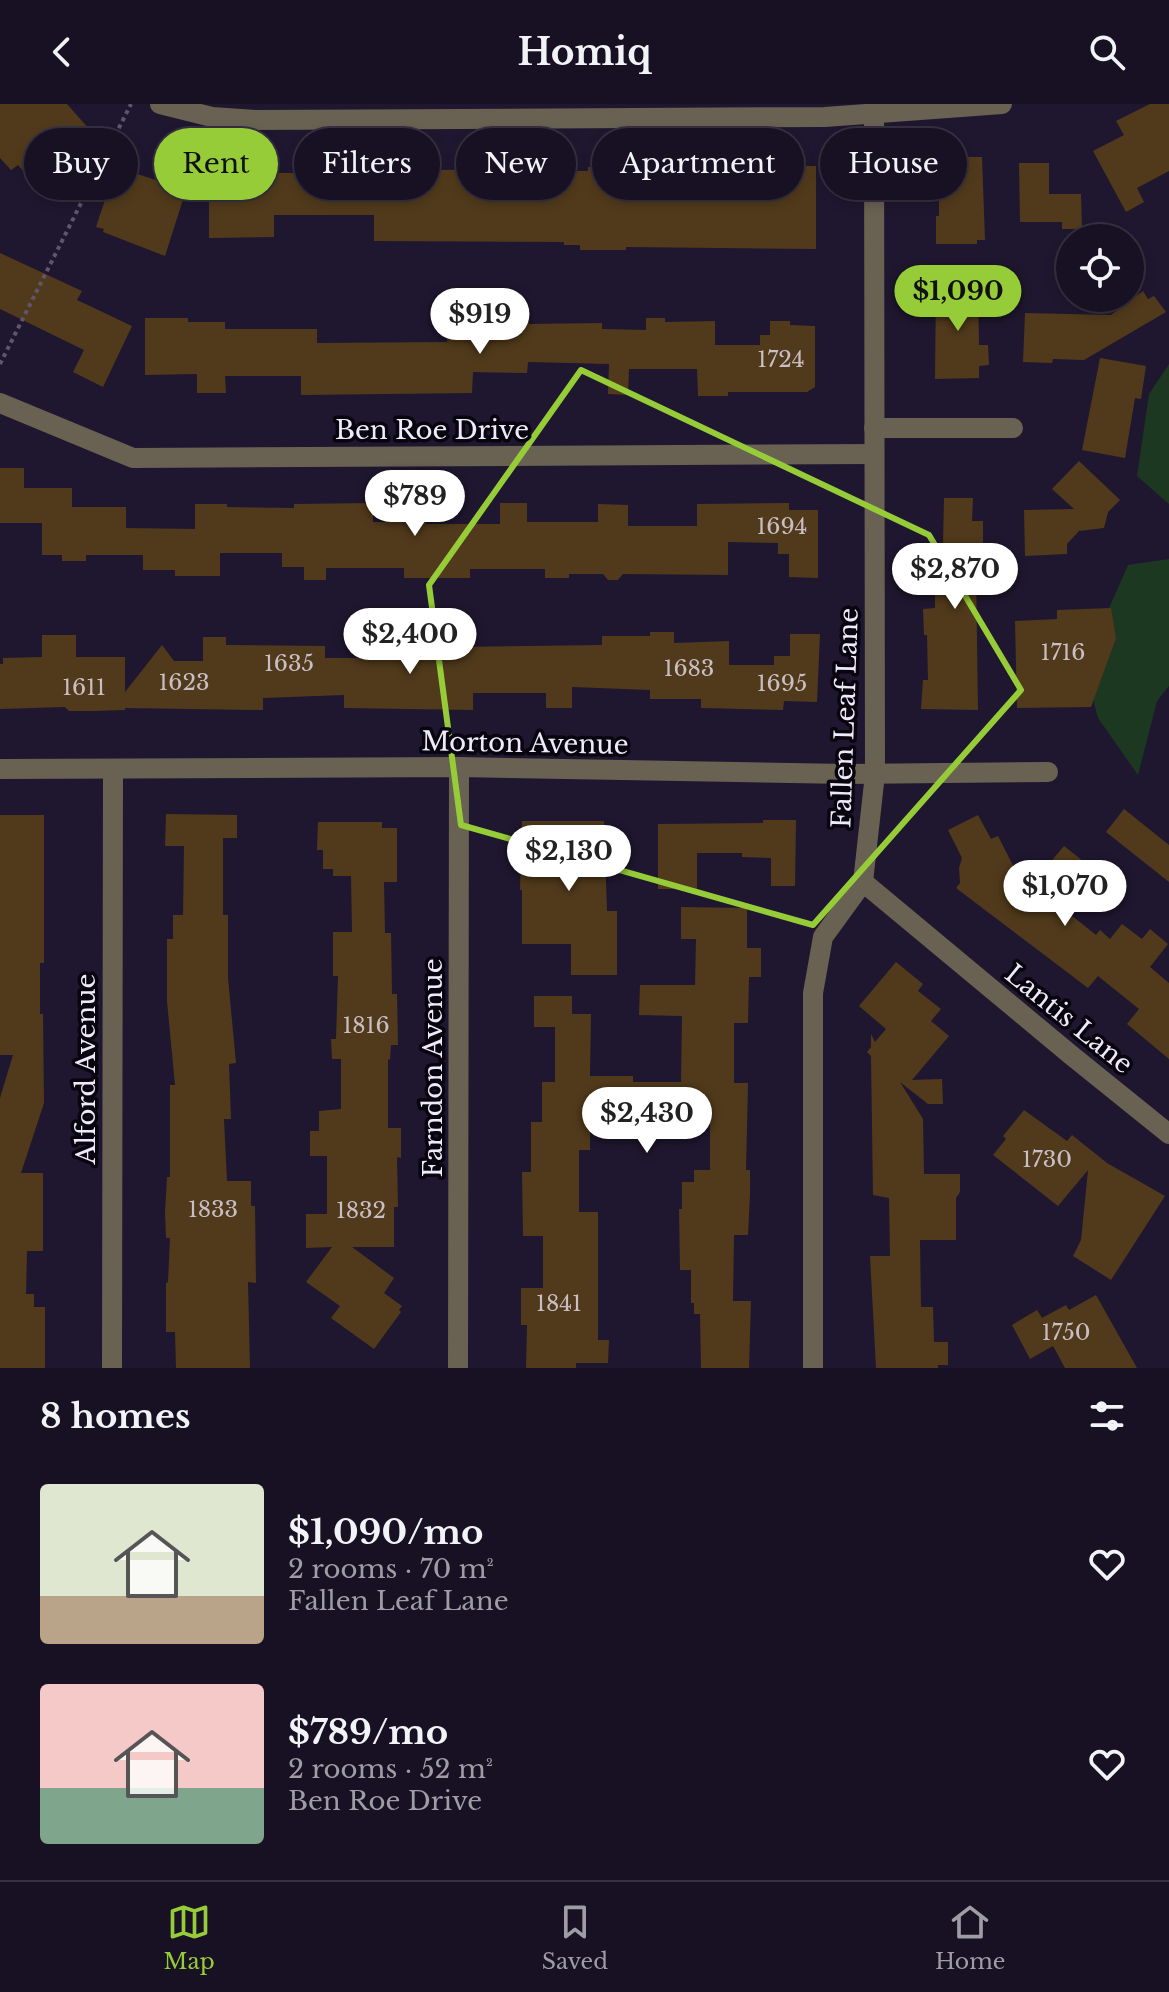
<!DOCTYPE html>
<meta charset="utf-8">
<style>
body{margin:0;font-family:"Libre Baskerville",serif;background:#241f30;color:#f1f3f6;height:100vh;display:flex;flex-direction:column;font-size:30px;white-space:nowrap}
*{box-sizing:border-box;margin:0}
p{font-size:26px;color:#9e9da6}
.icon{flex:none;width:44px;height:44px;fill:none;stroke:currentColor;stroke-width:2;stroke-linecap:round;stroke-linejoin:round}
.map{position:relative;height:1264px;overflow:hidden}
.drawer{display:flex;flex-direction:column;background:#171123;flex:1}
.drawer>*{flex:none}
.guide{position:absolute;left:24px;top:24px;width:1122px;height:72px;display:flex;gap:16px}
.fabs{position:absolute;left:1056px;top:120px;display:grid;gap:16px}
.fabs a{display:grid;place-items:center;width:88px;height:88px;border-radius:50%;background:#171123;box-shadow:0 4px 12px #0003,0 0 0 2px #363141;font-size:40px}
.price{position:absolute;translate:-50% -68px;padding:0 18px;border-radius:28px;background:#fff;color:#222;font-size:26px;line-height:52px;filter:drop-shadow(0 2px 4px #0008)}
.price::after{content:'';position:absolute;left:50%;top:48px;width:24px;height:18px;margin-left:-12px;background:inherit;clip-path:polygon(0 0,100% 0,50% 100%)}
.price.selected{background:#97cc39;color:#111}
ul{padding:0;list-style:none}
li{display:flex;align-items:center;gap:24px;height:200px;padding:0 40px}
li span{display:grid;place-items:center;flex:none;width:224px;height:160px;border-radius:8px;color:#555}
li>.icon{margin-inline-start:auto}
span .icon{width:96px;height:96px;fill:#fffc;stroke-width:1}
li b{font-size:34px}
h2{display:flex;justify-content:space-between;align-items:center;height:96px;padding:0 40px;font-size:34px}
.pill{padding:0 28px;border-radius:36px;background:#171123;box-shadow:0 4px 12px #0003,0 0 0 2px #363141;font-size:28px;line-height:72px}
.pill.selected{background:#97cc39;color:#111}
header{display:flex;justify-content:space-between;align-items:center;height:104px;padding:0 40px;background:#171123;font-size:36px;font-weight:700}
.tab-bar{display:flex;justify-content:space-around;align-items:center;height:112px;border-top:2px solid #363141;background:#171123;font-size:22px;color:#9e9da6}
.tab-bar a{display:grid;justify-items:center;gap:4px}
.tab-bar .selected{color:#97cc39}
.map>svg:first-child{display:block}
.green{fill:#1c3820}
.building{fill:#513a1b}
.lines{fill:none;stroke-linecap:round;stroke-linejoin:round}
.path{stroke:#5e566c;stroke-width:4;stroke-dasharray:4 4;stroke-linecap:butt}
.minor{stroke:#696152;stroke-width:20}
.marked{fill:none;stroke:#97cc39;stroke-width:6;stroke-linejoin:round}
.labels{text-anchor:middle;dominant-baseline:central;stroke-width:7;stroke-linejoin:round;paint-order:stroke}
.number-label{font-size:22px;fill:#c8bec3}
.street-label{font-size:26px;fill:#efeafb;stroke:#08050e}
</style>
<header><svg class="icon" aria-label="back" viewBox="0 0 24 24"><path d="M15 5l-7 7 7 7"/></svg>Homiq<svg class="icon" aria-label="search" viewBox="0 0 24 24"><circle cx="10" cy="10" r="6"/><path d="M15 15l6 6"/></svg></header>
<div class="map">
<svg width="1169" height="1264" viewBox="0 0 1169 1264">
<rect width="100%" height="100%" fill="#1f172f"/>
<g class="green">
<polygon points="1169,260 1169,400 1137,372 1149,290"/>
<polygon points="1169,455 1169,582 1157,597 1138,671 1098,614 1084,561 1128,461"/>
</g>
<g class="building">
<polygon points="0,0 67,0 96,33 38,84 18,61 11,66 0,54"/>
<polygon points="1150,0 1169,0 1169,67 1137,84 1144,98 1126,108 1093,47 1124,31 1116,17"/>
<polygon points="939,53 982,53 985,136 977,136 977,140 936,140 936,112 939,112"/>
<polygon points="1019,59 1049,59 1049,90 1081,90 1082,125 1062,125 1062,118 1020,118"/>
<polygon points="748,62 816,62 816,145 626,143 626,146 580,146 580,141 564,141 564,138 374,137 374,111 274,111 274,133 209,134 209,64 273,63 273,69 324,69 324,74 383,74 382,67 544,64 544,67 588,67 588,63 619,63 619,67 636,67 636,72 675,72 675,68 703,68 703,72 748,72"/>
<polygon points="116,63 186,86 165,152 103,128 104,125 96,123"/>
<polygon points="0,149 82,187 77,196 132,222 103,283 73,268 84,246 0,205"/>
<polygon points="936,180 978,180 979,241 988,241 989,261 979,262 979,274 935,275"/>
<polygon points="1143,187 1148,195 1154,192 1166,208 1084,256 1053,255 1052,259 1023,258 1025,209 1111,211"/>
<polygon points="145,214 188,214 188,218 225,218 225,225 317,225 317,239 447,238 448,224 497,225 497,215 529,216 529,220 602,219 602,225 646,226 646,214 665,214 665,218 715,217 715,241 760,241 760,231 770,231 770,217 790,217 790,221 815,222 815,283 807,288 728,288 728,292 698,292 697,265 629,265 628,291 608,290 609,260 528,258 527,269 473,268 472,289 301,291 301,272 225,272 226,289 197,289 197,270 145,271"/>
<polygon points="1100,254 1146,262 1141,295 1135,294 1125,354 1082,346"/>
<polygon points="1079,357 1120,396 1108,408 1104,424 1079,427 1067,440 1067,450 1025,452 1024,406 1074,405 1052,385"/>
<polygon points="0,364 24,364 24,384 72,384 72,403 126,403 126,424 195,425 195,400 227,400 227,403 294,404 294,400 373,399 373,418 426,418 426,420 500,420 500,399 527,399 527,418 598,418 598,400 628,401 628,422 697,422 697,400 789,399 789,406 818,406 818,474 789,473 789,450 778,450 778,439 728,438 728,471 623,470 618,476 608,476 603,470 569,470 569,474 545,474 545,465 470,465 470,474 404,474 404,464 326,464 326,476 304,476 304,463 282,463 282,449 220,449 220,472 175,472 175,466 143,466 143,451 86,451 86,457 62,457 62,451 42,451 42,419 0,419"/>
<polygon points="944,394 973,394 972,417 983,417 983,440 990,440 990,469 976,469 978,606 921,605 923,576 928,576 927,531 924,531 923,505 935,504 935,440 943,440"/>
<polygon points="1111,504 1116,534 1091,603 1017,604 1015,517 1057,515 1057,506"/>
<polygon points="650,528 674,528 674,539 729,537 729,561 774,561 774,552 790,552 790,530 820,530 817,598 784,597 783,606 701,604 701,595 650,595 650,586 572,583 572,604 546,604 546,589 473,589 473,606 344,604 344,591 263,594 263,606 125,604 125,606 93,607 69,607 65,603 0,605 0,560 3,560 3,554 42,553 42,531 76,531 76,553 125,553 125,588 162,541 174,557 203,557 203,533 226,533 226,541 325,542 325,554 455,554 455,543 602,541 602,532 650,532"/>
<polygon points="1124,705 1169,741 1169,778 1106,728"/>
<polygon points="166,710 237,711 237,734 223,734 223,811 228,811 228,874 236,959 229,960 231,1015 224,1015 227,1077 251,1077 251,1102 255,1102 256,1179 248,1178 250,1264 176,1264 175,1228 166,1228 166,1179 168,1178 170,1134 166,1134 165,1109 167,1073 170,1073 170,981 175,981 167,897 167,835 173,835 173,811 183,811 184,742 165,742"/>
<polygon points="0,711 44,711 44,859 40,859 40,910 43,910 44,999 21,1069 43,1069 43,1147 27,1147 26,1190 34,1190 34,1203 45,1203 45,1264 0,1264 0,994 13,951 0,951"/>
<polygon points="978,711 991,735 998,732 1026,787 1064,742 1083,757 1051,795 1096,831 1100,826 1110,835 1122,820 1142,835 1150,825 1168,840 1150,863 1169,879 1169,955 1127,920 1139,905 1098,872 1088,884 956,784 960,779 959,764 962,754 948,726"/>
<polygon points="763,716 796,716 795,782 771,782 771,754 742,753 742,749 697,749 697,785 658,785 658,720 763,719"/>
<polygon points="522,717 604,717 607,807 617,807 617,871 571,871 571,840 522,840 522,786 520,786"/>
<polygon points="318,718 382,718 382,724 397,724 397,778 384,778 385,829 391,829 392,890 397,890 398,941 391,941 390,956 388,955 388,1024 401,1024 401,1054 397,1053 398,1103 394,1103 394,1143 352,1143 394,1174 384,1189 402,1202 399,1206 401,1208 374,1245 331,1214 340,1202 306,1178 332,1143 306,1144 306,1110 327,1110 327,1052 310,1052 310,1027 319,1027 319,1007 341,1005 341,955 332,955 331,935 336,935 338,872 333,872 333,828 352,828 351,772 333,772 333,765 323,765 323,746 317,746"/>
<polygon points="681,803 747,804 747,844 761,844 761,873 749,873 748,919 734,919 734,979 748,979 746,1066 750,1066 750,1091 748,1131 734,1131 733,1197 751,1197 749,1264 701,1264 700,1210 694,1210 694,1199 691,1199 691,1166 680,1166 679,1105 682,1105 682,1078 694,1078 694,1066 710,1066 710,1018 698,1018 690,1007 667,1007 667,1002 590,1002 590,1046 579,1046 579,1108 598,1108 598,1236 609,1236 608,1259 576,1259 576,1264 526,1264 527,1221 521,1221 521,1184 543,1184 543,1132 523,1132 522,1068 531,1068 531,1018 542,1018 542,978 555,978 555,923 534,923 534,892 572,892 572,910 591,910 590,972 633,972 633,978 681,978 682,912 639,911 640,881 695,881 696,835 681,835"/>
<polygon points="896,858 923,880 918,887 941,905 931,917 949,932 912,976 942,975 943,1000 928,1000 900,978 923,1015 924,1070 960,1070 960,1088 956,1094 956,1136 920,1136 921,1203 933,1203 934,1238 948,1238 948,1261 938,1261 938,1264 876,1264 870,1152 890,1152 889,1094 873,1091 871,952 867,948 871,943 871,930 875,938 886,925 859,902"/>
<polygon points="1024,1006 1067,1037 1072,1031 1107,1059 1165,1092 1111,1176 1073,1152 1081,1136 1088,1066 1058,1102 993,1051 1006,1035 1003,1032"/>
<polygon points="1096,1191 1137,1264 1065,1264 1053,1242 1030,1255 1012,1221 1037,1206 1042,1214 1066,1201 1069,1206"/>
</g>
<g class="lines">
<polyline class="path" points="0,260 131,0"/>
<g class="minor">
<polyline points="160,0 212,13 255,16 825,13 1002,0"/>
<polyline points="0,299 133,354 874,350"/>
<polyline points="874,324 1013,324"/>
<polyline points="0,665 459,663 847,670 1048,668"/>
<polyline points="863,778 1071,951 1169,1030"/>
<polyline points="112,1264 113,666"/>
<polyline points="458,1264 459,663"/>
<polyline points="813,1264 813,889 823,833 863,778 875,670 874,0"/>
</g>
</g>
<path class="marked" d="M581,266L929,431L1021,586L813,821L461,721L429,481Z"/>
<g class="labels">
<g class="number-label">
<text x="781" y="255">1724</text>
<text x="782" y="422">1694</text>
<text x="1063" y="548">1716</text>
<text x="289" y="559">1635</text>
<text x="689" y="564">1683</text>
<text x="184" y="578">1623</text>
<text x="782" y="579">1695</text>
<text x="84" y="583">1611</text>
<text x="366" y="921">1816</text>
<text x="1047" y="1055">1730</text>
<text x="213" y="1105">1833</text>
<text x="361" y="1106">1832</text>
<text x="559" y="1199">1841</text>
<text x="1066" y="1228">1750</text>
</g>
<g class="street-label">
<text x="432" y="326">Ben Roe Drive</text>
<text transform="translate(845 614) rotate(-88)">Fallen Leaf Lane</text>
<text transform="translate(525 639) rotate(1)">Morton Avenue</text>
<text transform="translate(1069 915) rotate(39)">Lantis Lane</text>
<text transform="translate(433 964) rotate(-90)">Farndon Avenue</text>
<text transform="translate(86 965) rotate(-90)">Alford Avenue</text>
</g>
</g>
</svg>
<div class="fabs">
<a><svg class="icon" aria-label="locate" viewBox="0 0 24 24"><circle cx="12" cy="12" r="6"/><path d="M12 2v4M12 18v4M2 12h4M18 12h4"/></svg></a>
</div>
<b class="price selected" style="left:958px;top:229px">$1,090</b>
<b class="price" style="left:480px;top:252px">$919</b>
<b class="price" style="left:415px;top:434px">$789</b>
<b class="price" style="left:955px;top:507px">$2,870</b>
<b class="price" style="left:410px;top:572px">$2,400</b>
<b class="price" style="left:569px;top:789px">$2,130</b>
<b class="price" style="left:1065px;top:824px">$1,070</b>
<b class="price" style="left:647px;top:1051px">$2,430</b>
<div class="guide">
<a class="pill">Buy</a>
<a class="pill selected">Rent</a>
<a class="pill">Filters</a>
<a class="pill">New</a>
<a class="pill">Apartment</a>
<a class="pill">House</a>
</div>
</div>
<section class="drawer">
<h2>8 homes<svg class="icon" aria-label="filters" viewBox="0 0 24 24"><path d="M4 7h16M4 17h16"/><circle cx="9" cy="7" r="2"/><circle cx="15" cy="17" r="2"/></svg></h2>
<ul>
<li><span style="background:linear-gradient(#dfe7d0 70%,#b9a48a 0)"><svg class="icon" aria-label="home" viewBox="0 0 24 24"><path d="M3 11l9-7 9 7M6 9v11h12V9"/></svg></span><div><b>$1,090/mo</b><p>2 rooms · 70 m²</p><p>Fallen Leaf Lane</p></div><svg class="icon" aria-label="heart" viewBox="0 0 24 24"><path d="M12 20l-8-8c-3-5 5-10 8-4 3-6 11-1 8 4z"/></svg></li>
<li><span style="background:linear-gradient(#f6c9c9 65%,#7fa58c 0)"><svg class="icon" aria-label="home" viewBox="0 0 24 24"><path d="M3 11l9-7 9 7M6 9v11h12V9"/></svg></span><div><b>$789/mo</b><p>2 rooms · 52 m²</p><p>Ben Roe Drive</p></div><svg class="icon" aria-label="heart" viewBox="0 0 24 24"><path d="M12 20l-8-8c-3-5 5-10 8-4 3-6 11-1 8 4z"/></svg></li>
</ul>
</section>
<nav class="tab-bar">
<a class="selected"><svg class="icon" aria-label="map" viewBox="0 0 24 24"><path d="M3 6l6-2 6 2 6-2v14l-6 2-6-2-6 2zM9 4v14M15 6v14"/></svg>Map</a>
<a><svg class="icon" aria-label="saved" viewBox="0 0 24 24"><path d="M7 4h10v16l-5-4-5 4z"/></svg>Saved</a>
<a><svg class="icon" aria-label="home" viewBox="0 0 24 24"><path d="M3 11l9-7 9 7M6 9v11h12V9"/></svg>Home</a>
</nav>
